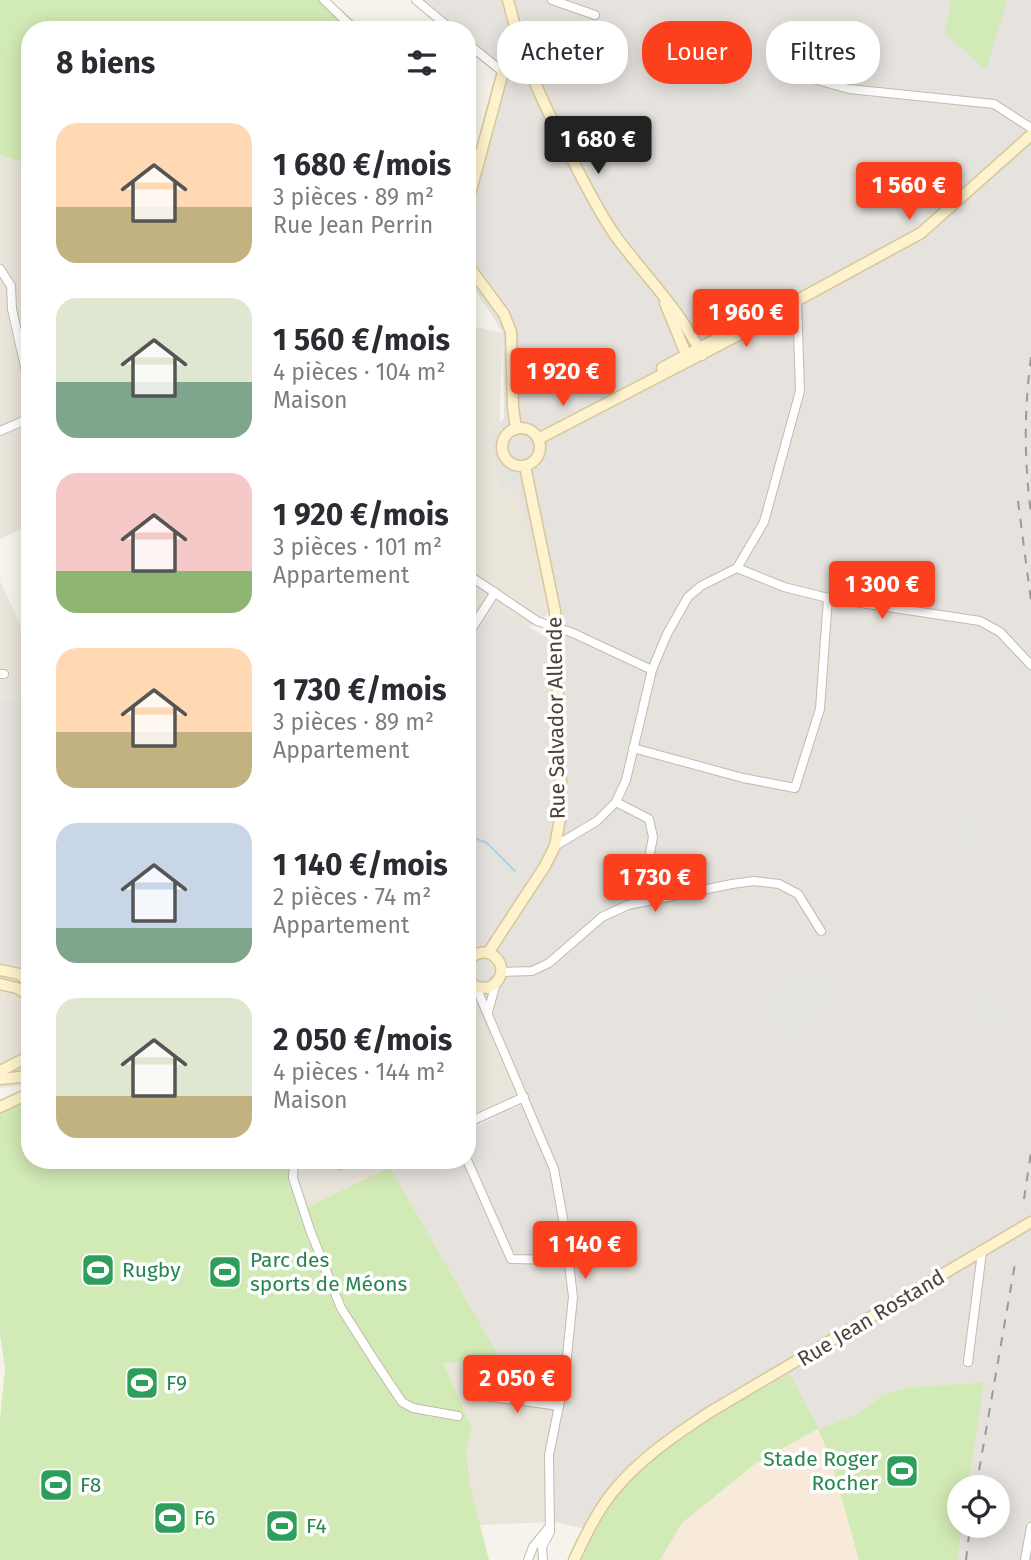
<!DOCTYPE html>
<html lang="fr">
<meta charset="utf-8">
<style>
body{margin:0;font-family:"Fira Sans",sans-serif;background:#f7f7f7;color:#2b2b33;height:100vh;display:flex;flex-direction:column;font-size:26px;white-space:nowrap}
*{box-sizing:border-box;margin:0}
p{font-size:23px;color:#7c7c81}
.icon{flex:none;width:38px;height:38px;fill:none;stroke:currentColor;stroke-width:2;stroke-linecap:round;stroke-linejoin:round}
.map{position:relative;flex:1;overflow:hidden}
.sheet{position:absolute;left:21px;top:21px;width:455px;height:1148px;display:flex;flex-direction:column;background:#fff;border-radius:28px;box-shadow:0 4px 18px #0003}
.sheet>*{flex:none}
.hud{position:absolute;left:497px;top:21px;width:429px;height:63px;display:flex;gap:14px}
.fabs{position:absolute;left:947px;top:1475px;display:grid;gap:14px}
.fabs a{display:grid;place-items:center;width:63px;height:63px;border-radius:50%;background:#fff;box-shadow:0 4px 18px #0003;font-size:35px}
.price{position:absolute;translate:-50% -60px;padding:0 16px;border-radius:7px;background:#fc3f1d;color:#fff;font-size:23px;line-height:46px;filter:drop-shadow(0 2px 4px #0008)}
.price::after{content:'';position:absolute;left:50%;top:42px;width:21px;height:16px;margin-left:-10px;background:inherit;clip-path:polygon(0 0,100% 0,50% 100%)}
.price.active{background:#222;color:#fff}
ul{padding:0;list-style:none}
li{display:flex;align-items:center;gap:21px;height:175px;padding:0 35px}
li span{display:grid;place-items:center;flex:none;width:196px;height:140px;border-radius:21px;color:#555}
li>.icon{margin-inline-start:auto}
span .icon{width:84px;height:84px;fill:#fffc;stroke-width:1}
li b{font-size:30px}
h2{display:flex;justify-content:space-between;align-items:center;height:84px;padding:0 35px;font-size:30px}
.tag{padding:0 24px;border-radius:28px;background:#fff;box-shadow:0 4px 18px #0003;font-size:24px;line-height:63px}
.tag.active{background:#fc3f1d;color:#fff}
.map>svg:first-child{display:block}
.residential{fill:#eae5da}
.commercial{fill:#f7ead8}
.industrial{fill:#e6e2dd}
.green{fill:#d2eab5}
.parking{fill:#e5e3e0}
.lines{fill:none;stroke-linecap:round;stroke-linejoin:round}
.stream{stroke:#a9d4f2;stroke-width:2}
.street-casing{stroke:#c2bbae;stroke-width:10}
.secondary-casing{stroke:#d6c79b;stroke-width:13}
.street{stroke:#fff;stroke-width:8}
.secondary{stroke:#fff3cd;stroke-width:10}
.rail{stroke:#9a9a9a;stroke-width:2;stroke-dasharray:9 9;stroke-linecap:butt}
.labels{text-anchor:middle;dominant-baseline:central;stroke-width:7;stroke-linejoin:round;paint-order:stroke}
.street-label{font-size:21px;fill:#4b4439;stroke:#fff}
.leisure-label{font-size:21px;fill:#27864d;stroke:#fff;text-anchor:start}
</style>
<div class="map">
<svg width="1031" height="1560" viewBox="0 0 1031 1560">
<rect width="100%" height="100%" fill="#f6f3ec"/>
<g class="residential">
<polygon points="0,155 30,165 30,525 0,539"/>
<polygon points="467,325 503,333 497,484 529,479 552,612 467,666"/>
<polygon points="0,581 30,646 30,1085 0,1088"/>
<polygon points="467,992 523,1104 467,1130"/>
<polygon points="290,1160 404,1160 301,1210 289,1170"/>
<polygon points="501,1360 571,1363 551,1462 554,1522 479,1525 470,1485 466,1451 472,1429 444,1362"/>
</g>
<polygon class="commercial" points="819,1429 829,1454 859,1560 660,1560 682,1523 756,1463"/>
<g class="industrial">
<polygon points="419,0 1031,0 1031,1560 958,1560 962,1526 998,1526 998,1488 968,1487 983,1382 910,1387 882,1395 859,1413 819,1429 790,1375 707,1421 652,1460 592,1530 554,1522 551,1462 571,1363 501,1360 390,1167 405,1160 467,1160 467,1131 523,1104 467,992 467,642 493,607 553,641 545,586 517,488 498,486 491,428 504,419 503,333 467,277 467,185 498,69 467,42 467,30 453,30"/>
<polygon points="0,699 30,700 30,974 0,966"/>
</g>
<g class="green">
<polygon points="0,0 330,0 365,30 30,30 30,165 0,155"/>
<polygon points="952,0 1007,0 986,70 945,33"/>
<polygon points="30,1099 30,1160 290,1160 289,1170 301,1210 390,1167 501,1360 444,1363 472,1429 466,1451 470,1485 489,1560 0,1560 0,1418 5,1368 0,1334 0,1111"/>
<path d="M790,1374L819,1429L859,1413L882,1395L910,1387L984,1382L968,1487L959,1488V1526H962L958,1560H859L829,1454L818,1429L756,1463L682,1523L660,1560H578C582,1550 586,1540 591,1530C634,1456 717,1413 790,1374Z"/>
</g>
<g class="parking">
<polygon points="959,815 993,821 987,853 953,847"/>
<polygon points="809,957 846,999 789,1048 753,1005"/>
<polygon points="999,981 1014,1020 977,1031 963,994"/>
<polygon points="865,1021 872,1034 850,1047 842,1034"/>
</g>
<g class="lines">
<polyline class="stream" points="467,835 487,843 515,871"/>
<defs>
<g id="street">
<polyline points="324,0 355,30"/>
<polyline points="416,0 452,30"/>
<polyline points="552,0 595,15"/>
<polyline points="467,43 503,72"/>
<polyline points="810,78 849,89 994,104 1031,128"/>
<polyline points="467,147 480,159"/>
<polyline points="0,269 11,286 12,309 30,389"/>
<polyline points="0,431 30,418"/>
<polyline points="737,568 784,587 828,598 980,621 1000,632 1031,665"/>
<polyline points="467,574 537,621 573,633 652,670"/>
<polyline points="467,636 495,592"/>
<polyline points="0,674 4,674"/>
<polyline points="633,748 743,778 795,788 820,709 828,598"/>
<polyline points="616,802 649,819 653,837 650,853"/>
<polyline points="555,846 597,821 616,802 626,780 652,670 667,634 688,597 701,586 737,568 764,522 800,391 797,300"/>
<polyline points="502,972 532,971 549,963 602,917 628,905 732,884 754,881 779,884 798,894 821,931"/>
<polyline points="476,987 554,1169 565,1230 573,1297 565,1376 549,1455 550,1532 542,1547 543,1560"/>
<polyline points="488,1012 496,983"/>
<polyline points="467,1123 524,1097"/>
<polyline points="294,1160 293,1178 310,1230 341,1308 376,1363 402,1402 413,1408 458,1416"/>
<polyline points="337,1160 340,1165 349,1160"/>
<polyline points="467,1160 511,1259 568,1260"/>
<polyline points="968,1362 982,1252"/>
<polyline points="478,1395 559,1406"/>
<polyline points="528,1560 533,1547 550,1526"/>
<polyline points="1025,1560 1031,1527"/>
</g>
<g id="secondary">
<path d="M508,0C523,61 543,104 572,159C586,186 599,213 617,238C646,277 681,311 702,355"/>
<polyline points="467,205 503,72 526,62"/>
<polyline points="467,213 470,268 504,314 511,332 513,407 516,429"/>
<polyline points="665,303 688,359"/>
<polyline points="662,368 728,333"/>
<circle cx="521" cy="447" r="19"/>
<polyline points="538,439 750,329 785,307 921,233 1031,135"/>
<polyline points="488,953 545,866 555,846 560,819 561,784 555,611 525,466"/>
<path d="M467,962C487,935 520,972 488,988L476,987L467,979"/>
<polyline points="0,970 19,974 30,983"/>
<polyline points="0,984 17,988 30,996"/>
<polyline points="0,1071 30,1056"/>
<polyline points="0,1079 30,1076"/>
<polyline points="0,1107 30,1093"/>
<path d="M574,1560C585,1537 596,1513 612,1493C639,1459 674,1436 710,1412L1031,1222"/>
</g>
</defs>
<use href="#street" class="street-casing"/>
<use href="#secondary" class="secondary-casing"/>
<use href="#street" class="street"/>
<use href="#secondary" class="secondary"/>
<g class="rail">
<path d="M1031,357C1024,412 1024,459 1031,514"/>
<polyline points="1018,501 1031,601"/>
<polyline points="1024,1199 1031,1152"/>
<polyline points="976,1488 1016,1258"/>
<polyline points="966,1560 970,1526"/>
</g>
</g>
<defs>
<symbol id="stadium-square" viewBox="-11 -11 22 22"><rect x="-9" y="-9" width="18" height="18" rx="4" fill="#2e9e5b" stroke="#fff"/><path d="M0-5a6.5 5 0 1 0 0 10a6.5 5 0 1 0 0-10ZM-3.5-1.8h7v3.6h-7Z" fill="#fff"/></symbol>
</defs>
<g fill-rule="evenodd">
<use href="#stadium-square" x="79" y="1251" width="38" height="38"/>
<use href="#stadium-square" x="206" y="1253" width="38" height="38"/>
<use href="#stadium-square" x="123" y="1364" width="38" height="38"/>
<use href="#stadium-square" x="883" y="1452" width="38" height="38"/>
<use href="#stadium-square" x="37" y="1466" width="38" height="38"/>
<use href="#stadium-square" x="151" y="1499" width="38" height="38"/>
<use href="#stadium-square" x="263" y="1507" width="38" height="38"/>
</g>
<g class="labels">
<g class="street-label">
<text transform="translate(556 718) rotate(-91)">Rue Salvador Allende</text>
<text transform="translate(871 1318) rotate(-31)">Rue Jean Rostand</text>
</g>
<g class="leisure-label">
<text x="250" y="1260">Parc des<tspan x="250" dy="24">sports de Méons</tspan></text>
<text x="122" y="1270">Rugby</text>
<text x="166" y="1383">F9</text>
<text x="878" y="1459" text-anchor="end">Stade Roger<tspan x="878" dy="24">Rocher</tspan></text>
<text x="80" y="1485">F8</text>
<text x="194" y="1518">F6</text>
<text x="306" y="1526">F4</text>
</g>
</g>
</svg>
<div class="fabs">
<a><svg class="icon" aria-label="locate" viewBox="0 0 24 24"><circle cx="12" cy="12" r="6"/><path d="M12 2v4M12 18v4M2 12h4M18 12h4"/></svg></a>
</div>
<b class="price active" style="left:598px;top:176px">1 680 €</b>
<b class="price" style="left:909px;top:222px">1 560 €</b>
<b class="price" style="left:746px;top:349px">1 960 €</b>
<b class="price" style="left:563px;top:408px">1 920 €</b>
<b class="price" style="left:882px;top:621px">1 300 €</b>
<b class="price" style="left:655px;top:914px">1 730 €</b>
<b class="price" style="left:585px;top:1281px">1 140 €</b>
<b class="price" style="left:517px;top:1415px">2 050 €</b>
<div class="hud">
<a class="tag">Acheter</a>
<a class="tag active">Louer</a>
<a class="tag">Filtres</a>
</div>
<section class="sheet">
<h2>8 biens<svg class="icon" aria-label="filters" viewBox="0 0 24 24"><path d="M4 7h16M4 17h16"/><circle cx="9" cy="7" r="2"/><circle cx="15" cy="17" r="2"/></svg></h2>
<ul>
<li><span style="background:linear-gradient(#ffd9b3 60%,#c2b280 0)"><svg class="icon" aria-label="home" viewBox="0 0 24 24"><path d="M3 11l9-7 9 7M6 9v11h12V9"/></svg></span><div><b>1 680 €/mois</b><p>3 pièces · 89 m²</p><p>Rue Jean Perrin</p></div></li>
<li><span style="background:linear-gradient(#dfe7d0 60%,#7fa58c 0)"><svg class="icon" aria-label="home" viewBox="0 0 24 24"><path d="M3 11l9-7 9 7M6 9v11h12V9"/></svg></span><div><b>1 560 €/mois</b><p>4 pièces · 104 m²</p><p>Maison</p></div></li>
<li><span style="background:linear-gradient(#f6c9c9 70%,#8fb573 0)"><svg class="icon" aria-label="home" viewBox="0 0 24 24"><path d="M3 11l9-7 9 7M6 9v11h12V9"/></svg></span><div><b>1 920 €/mois</b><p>3 pièces · 101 m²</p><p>Appartement</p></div></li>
<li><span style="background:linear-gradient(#ffd9b3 60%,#c2b280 0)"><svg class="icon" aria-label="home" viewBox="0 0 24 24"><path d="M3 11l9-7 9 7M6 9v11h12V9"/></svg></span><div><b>1 730 €/mois</b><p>3 pièces · 89 m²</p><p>Appartement</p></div></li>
<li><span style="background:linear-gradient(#c9d6e8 75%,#7fa58c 0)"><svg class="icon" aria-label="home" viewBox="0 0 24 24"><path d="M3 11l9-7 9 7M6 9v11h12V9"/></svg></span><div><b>1 140 €/mois</b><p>2 pièces · 74 m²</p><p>Appartement</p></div></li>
<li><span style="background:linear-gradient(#dfe7d0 70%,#c2b280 0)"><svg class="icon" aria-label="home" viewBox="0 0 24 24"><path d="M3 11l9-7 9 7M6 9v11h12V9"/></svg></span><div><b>2 050 €/mois</b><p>4 pièces · 144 m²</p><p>Maison</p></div></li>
</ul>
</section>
</div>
